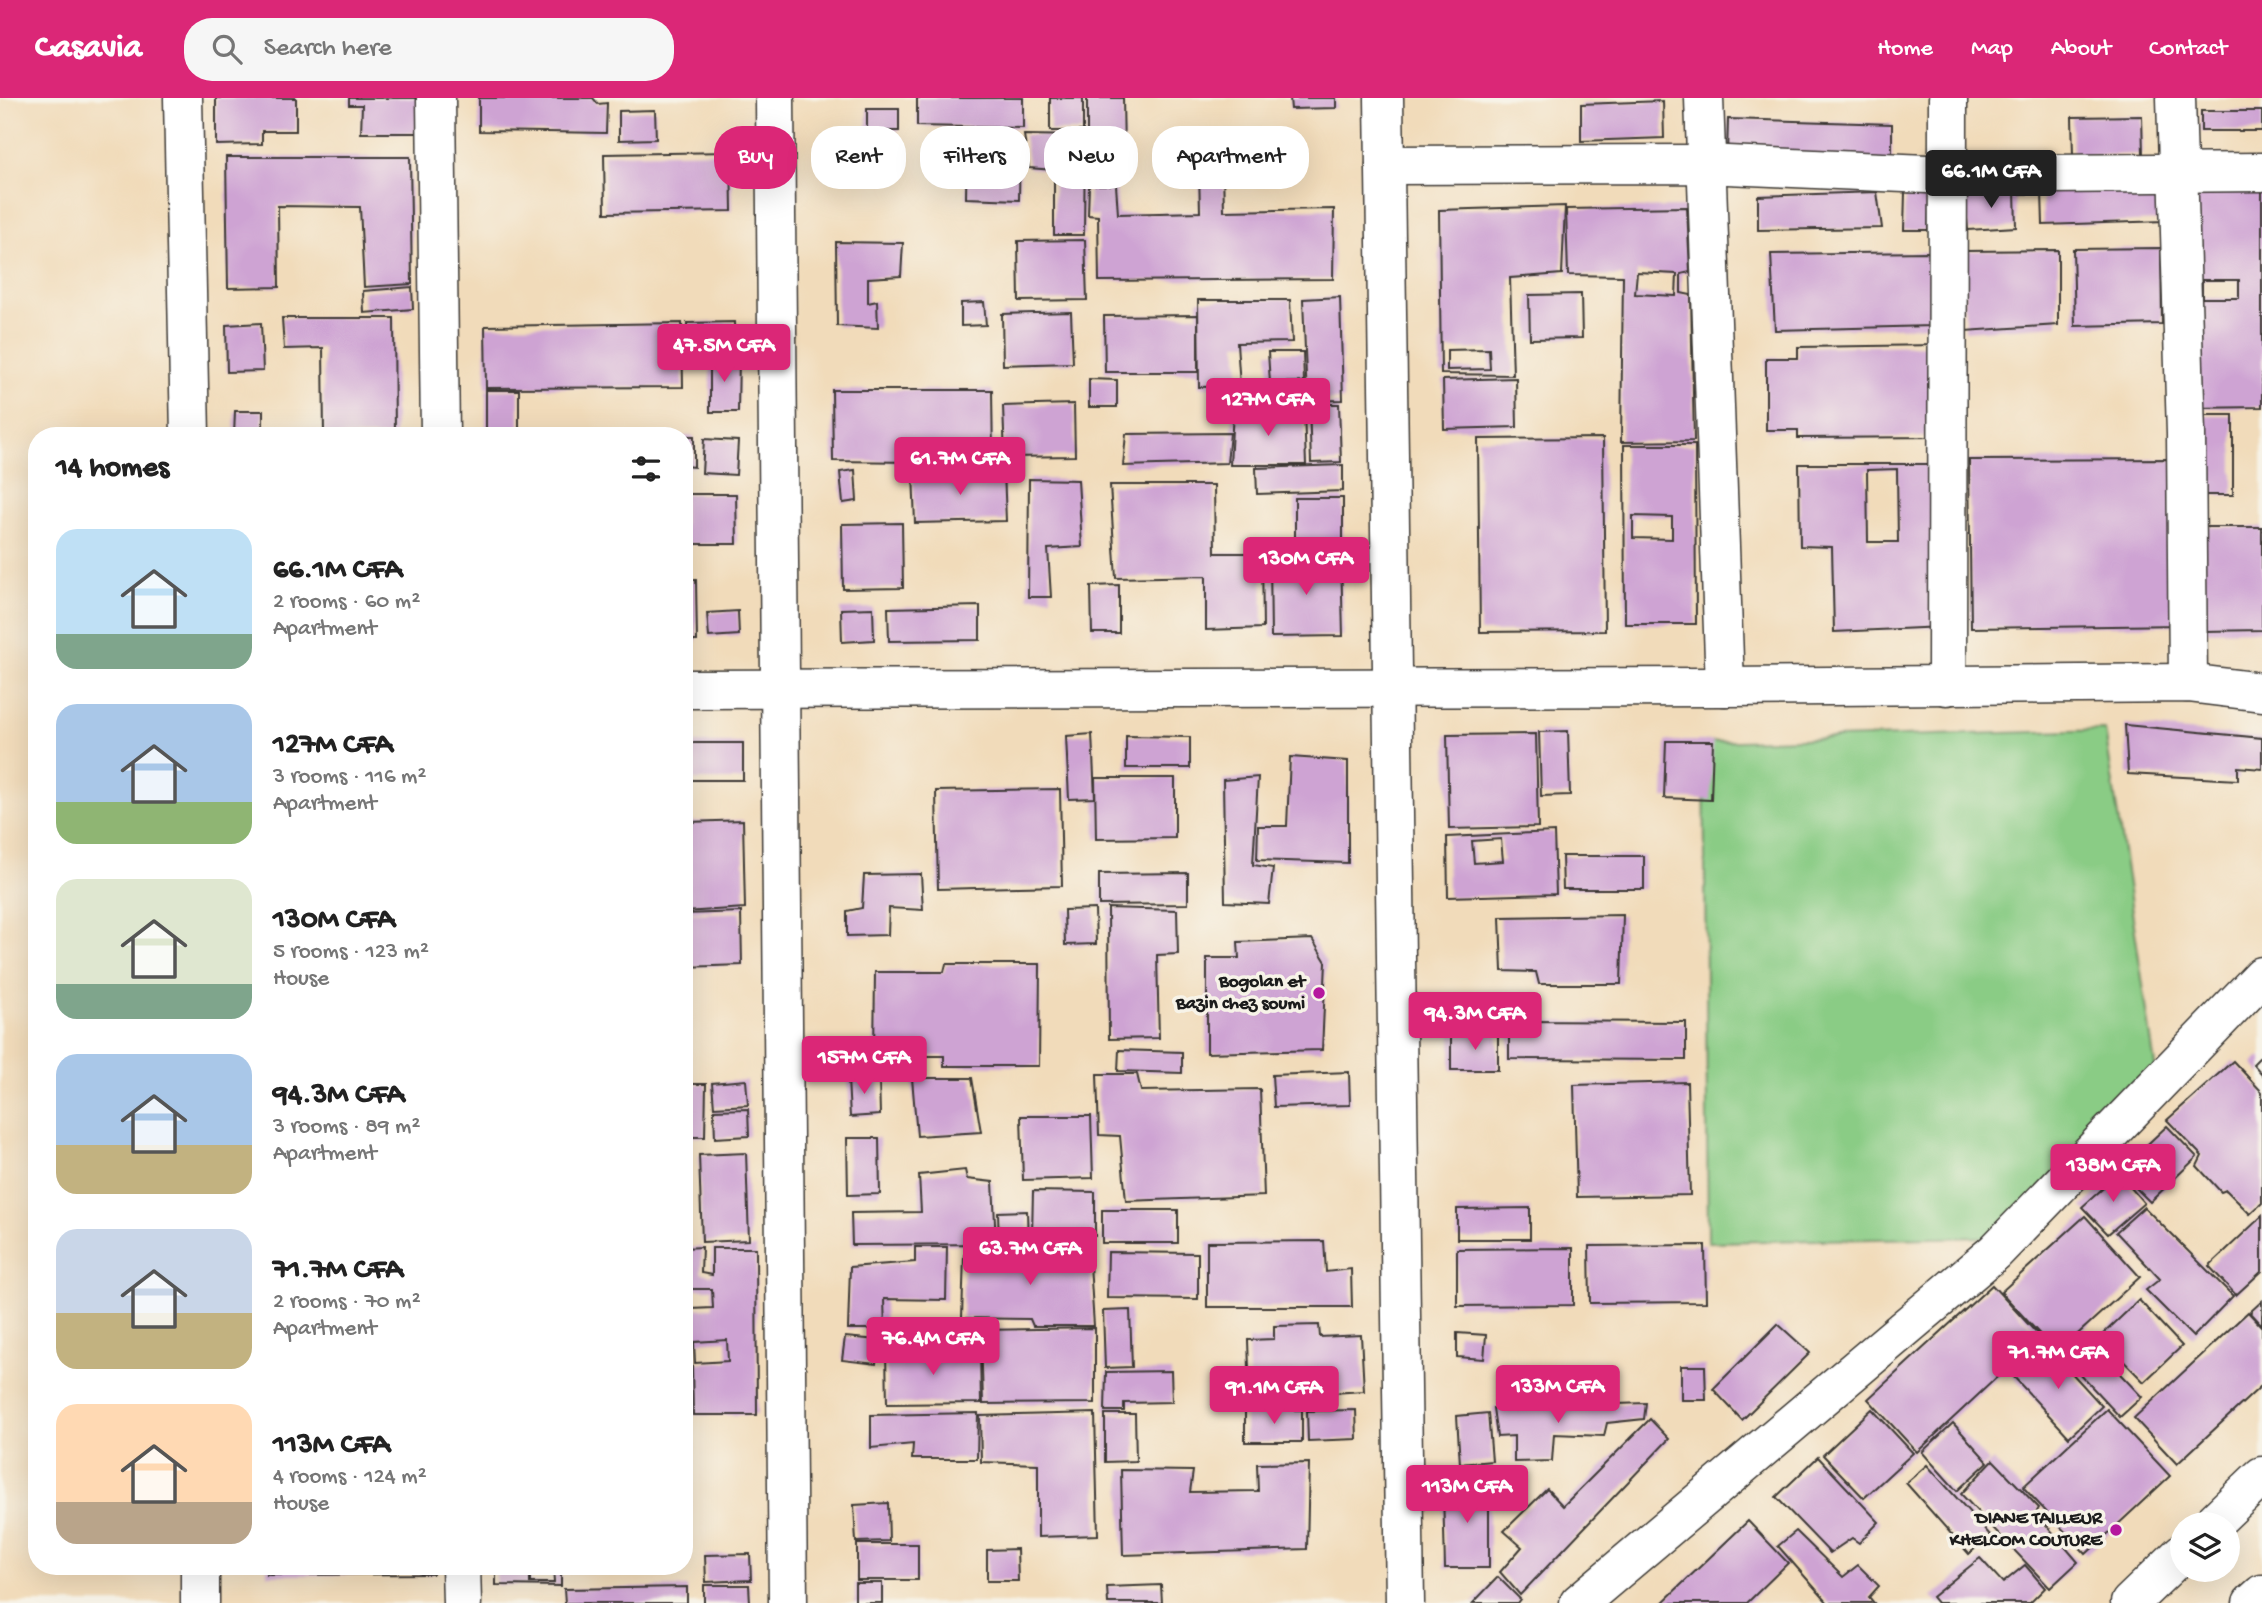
<!DOCTYPE html>
<meta charset="utf-8">
<style>
body{margin:0;font-family:"Gochi Hand",sans-serif;background:#f6f6f6;color:#222;height:100vh;display:flex;flex-direction:column;font-size:26px;white-space:nowrap}
*{box-sizing:border-box;margin:0}
p{font-size:23px;color:#767676}
.icon{flex:none;width:38px;height:38px;fill:none;stroke:currentColor;stroke-width:2;stroke-linecap:round;stroke-linejoin:round}
.map{position:relative;flex:1;overflow:hidden}
.details{position:absolute;left:28px;top:329px;width:665px;height:1148px;display:flex;flex-direction:column;background:#fff;border-radius:28px;box-shadow:0 7px 28px #0002}
.details>*{flex:none}
.guide{position:absolute;left:714px;top:28px;width:665px;height:63px;display:flex;gap:14px}
.tools{position:absolute;left:2170px;top:1414px;display:grid;gap:14px}
.tools a{display:grid;place-items:center;width:70px;height:70px;border-radius:50%;background:#fff;box-shadow:0 7px 28px #0002;font-size:35px}
.price{position:absolute;translate:-50% -60px;padding:0 16px;border-radius:7px;background:#db2777;color:#fff;font-size:23px;line-height:46px;filter:drop-shadow(0 2px 4px #0008)}
.price::after{content:'';position:absolute;left:50%;top:42px;width:21px;height:16px;margin-left:-10px;background:inherit;clip-path:polygon(0 0,100% 0,50% 100%)}
.price.active{background:#222;color:#fff}
ul{padding:0;list-style:none}
li{display:flex;align-items:center;gap:21px;height:175px;padding:0 28px}
li span{display:grid;place-items:center;flex:none;width:196px;height:140px;border-radius:21px;color:#555}
li>.icon{margin-inline-start:auto}
span .icon{width:84px;height:84px;fill:#fffc;stroke-width:1}
li b{font-size:30px}
h2{display:flex;justify-content:space-between;align-items:center;height:84px;padding:0 28px;font-size:30px}
.chip{padding:0 24px;border-radius:28px;background:#fff;box-shadow:0 7px 28px #0002;font-size:24px;line-height:63px}
.chip.active{background:#db2777;color:#fff}
header{display:flex;align-items:center;gap:42px;box-sizing:border-box;height:98px;padding:0 35px;background:#db2777;color:#fff}
header strong{font-size:33px}
nav{display:flex;gap:38px;margin-inline-start:auto;font-size:24px}
.search{width:490px;height:63px;background:#f6f6f6;display:flex;align-items:center;gap:18px;box-sizing:border-box;padding:0 24px;border-radius:28px;color:#767676;font-size:26px}
.map>svg:first-child{display:block}
.green{fill:#8acc85;stroke:#537450;stroke-width:2}
.building{fill:#cea3d3;fill-rule:evenodd}
.lines{fill:none;stroke-linecap:round;stroke-linejoin:round}
.street-casing{stroke:#3c3934;stroke-width:41}
.primary-casing{stroke:#3c3934;stroke-width:41}
.street{stroke:#fff;stroke-width:38}
.primary{stroke:#fff;stroke-width:38}
.poi-dot{fill:#b5179e;stroke:#f7f3e8;stroke-width:2.5}
.labels{text-anchor:middle;dominant-baseline:central;stroke-width:7;stroke-linejoin:round;paint-order:stroke}
.poi-label{font-size:19px;font-weight:bold;fill:#1c1c1c;stroke:#f7f3e8;text-anchor:end}
</style>
<header>
<strong>Casavia</strong>
<div class="search"><svg class="icon" aria-label="search" viewBox="0 0 24 24"><circle cx="10" cy="10" r="6"/><path d="M15 15l6 6"/></svg>Search here</div>
<nav><a>Home</a><a>Map</a><a>About</a><a>Contact</a></nav>
</header>
<div class="map">
<svg width="2262" height="1505" viewBox="0 0 2262 1505">
<rect width="100%" height="100%" fill="#f7f3e8"/>
<filter id="ink" filterUnits="userSpaceOnUse"><feTurbulence type="fractalNoise" baseFrequency=".0143" numOctaves="2"/><feDisplacementMap in="SourceGraphic" scale="14" xChannelSelector="R" yChannelSelector="G"/><feConvolveMatrix kernelMatrix="1 2 1 2 8 2 1 2 1" color-interpolation-filters="sRGB"/></filter>
<filter id="wash" filterUnits="userSpaceOnUse"><feTurbulence type="fractalNoise" baseFrequency=".00686" numOctaves="4" result="noise"/><feDisplacementMap in="SourceGraphic" scale="28" xChannelSelector="R" yChannelSelector="G"/><feGaussianBlur stdDeviation="1.57" result="paint"/><feColorMatrix in="noise" values="0 0 0 0 0 0 0 0 0 0 0 0 0 0 0 0 0 1.4 0 .05"/><feComposite in="paint" operator="in"/></filter>
<g filter="url(#wash)">
<rect width="100%" height="100%" fill="#f1dbba"/>
<polygon class="green" points="2105,632 2156,974 1992,1139 1708,1144 1704,644"/>
<g id="blocks">
<g class="building">
<polygon points="216,0 296,0 296,33 262,33 262,46 216,47"/>
<polygon points="349,0 418,0 419,35 361,35 362,7 349,7"/>
<polygon points="479,0 593,0 598,6 607,5 606,35 479,33"/>
<polygon points="917,0 1023,0 1023,30 917,28"/>
<rect x="1050" y="0" width="33" height="33"/>
<polygon points="1087,0 1123,0 1124,53 1087,54"/>
<polygon points="1290,0 1336,0 1336,10 1291,11"/>
<polygon points="1663,3 1664,40 1581,43 1581,6"/>
<rect x="867" y="11" width="32" height="22"/>
<polygon points="655,12 656,41 619,42 619,13"/>
<rect x="2201" y="13" width="61" height="20"/>
<polygon points="2142,18 2143,56 2073,58 2072,19"/>
<polygon points="1728,21 1892,26 1892,67 1727,58"/>
<polygon points="1024,37 1085,38 1084,137 1054,137 1054,72 1029,70"/>
<polygon points="836,38 894,39 893,71 836,69"/>
<polygon points="967,43 1020,44 1019,102 966,100"/>
<polygon points="731,54 732,113 605,115 604,56"/>
<polygon points="226,59 410,59 412,186 364,189 360,109 278,108 279,189 228,190"/>
<polygon points="1199,72 1223,72 1224,113 1334,111 1333,181 1099,183 1098,118 1088,117 1089,87 1116,87 1118,116 1200,114"/>
<path d="M2262,87V309L2190,310L2192,88ZM2202,182H2239V200H2202Z"/>
<polygon points="2164,88 2165,123 2043,127 2042,93"/>
<polygon points="2015,92 2016,129 1968,132 1965,95"/>
<polygon points="1877,94 1882,130 1758,132 1758,98"/>
<polygon points="1905,94 1929,95 1928,132 1904,132"/>
<path d="M1565,108L1562,176L1510,180L1513,277L1441,276L1439,112ZM1489,251L1490,271L1447,272V252Z"/>
<path d="M1687,109L1690,174L1681,176V195L1691,197L1694,343L1621,344L1623,178L1568,177L1566,111ZM1637,174L1677,176L1676,198L1635,196Z"/>
<polygon points="1085,142 1087,202 1019,203 1018,143"/>
<polygon points="836,144 903,145 901,178 868,180 868,205 877,203 878,230 837,228"/>
<polygon points="2161,150 2162,226 2075,228 2073,151"/>
<polygon points="2058,152 2058,227 1965,233 1964,153"/>
<polygon points="1929,154 1932,228 1775,232 1771,156"/>
<polygon points="412,189 413,211 364,215 363,193"/>
<polygon points="1581,196 1582,240 1530,241 1529,197"/>
<polygon points="1340,199 1343,302 1307,303 1303,201"/>
<polygon points="1198,202 1290,202 1292,244 1237,245 1240,288 1199,289"/>
<polygon points="984,204 986,227 961,228 961,205"/>
<polygon points="1071,214 1073,265 1003,267 1002,216"/>
<polygon points="1198,217 1198,274 1105,274 1104,218"/>
<polygon points="282,220 394,220 395,338 324,338 323,250 284,251"/>
<polygon points="734,224 735,253 687,254 687,225"/>
<polygon points="261,225 263,273 227,274 226,227"/>
<polygon points="682,225 683,289 486,290 485,228"/>
<polygon points="1939,247 1940,339 1798,340 1798,332 1766,332 1766,260 1798,260 1798,249"/>
<polygon points="1268,254 1303,254 1304,284 1270,285"/>
<polygon points="710,259 739,259 738,314 710,314"/>
<polygon points="1516,280 1517,329 1444,331 1443,282"/>
<polygon points="1089,281 1117,282 1117,309 1089,309"/>
<rect x="486" y="292" width="33" height="46"/>
<polygon points="832,292 992,292 993,365 833,363"/>
<polygon points="1074,306 1075,358 1005,359 1003,308"/>
<polygon points="1309,306 1339,306 1341,364 1311,365"/>
<polygon points="235,313 263,313 263,338 234,338"/>
<polygon points="1233,313 1304,313 1306,367 1230,367"/>
<rect x="2201" y="317" width="32" height="80"/>
<polygon points="1230,335 1227,365 1123,368 1126,336"/>
<polygon points="684,338 694,338 694,369 684,368"/>
<polygon points="1603,340 1605,533 1480,534 1478,341"/>
<polygon points="704,341 738,343 736,377 702,375"/>
<path d="M1624,347H1695L1696,526H1625ZM1633,418L1672,419V441L1633,440Z"/>
<polygon points="2177,361 2181,527 1971,530 1969,362"/>
<path d="M1799,366H1940L1942,529L1834,534L1832,449L1800,448ZM1897,371L1898,444H1868L1867,372Z"/>
<polygon points="1343,367 1343,393 1257,396 1256,370"/>
<polygon points="855,372 857,403 843,405 840,374"/>
<polygon points="1004,372 1006,423 915,425 913,375"/>
<polygon points="1029,381 1078,382 1082,449 1048,451 1051,499 1028,499"/>
<polygon points="1110,387 1214,387 1215,455 1262,455 1263,530 1206,532 1206,478 1116,480"/>
<polygon points="684,396 736,396 737,446 684,446"/>
<rect x="1295" y="400" width="48" height="56"/>
<polygon points="902,425 903,490 843,491 842,426"/>
<polygon points="2203,429 2262,429 2262,532 2204,533"/>
<polygon points="1341,458 1343,538 1271,539 1270,460"/>
<polygon points="684,482 696,482 697,543 684,543"/>
<polygon points="1119,487 1119,535 1092,535 1091,488"/>
<polygon points="980,508 980,542 889,543 888,510"/>
<polygon points="873,510 874,542 842,544 841,511"/>
<polygon points="738,513 739,537 709,539 707,515"/>
<polygon points="2125,627 2262,640 2262,671 2238,669 2238,682 2128,676"/>
<polygon points="1568,633 1570,697 1541,698 1539,634"/>
<polygon points="1092,636 1095,700 1069,701 1066,638"/>
<polygon points="1536,636 1538,729 1449,731 1447,637"/>
<polygon points="1126,638 1190,639 1190,670 1126,670"/>
<polygon points="1666,643 1713,643 1711,702 1664,700"/>
<rect x="684" y="645" width="59" height="37"/>
<polygon points="1290,659 1348,663 1348,765 1257,762 1258,728 1287,728"/>
<polygon points="1258,679 1253,767 1273,770 1269,806 1225,804 1223,682"/>
<polygon points="1095,680 1175,680 1175,740 1096,741"/>
<polygon points="1060,691 1062,788 938,791 936,693"/>
<polygon points="743,722 745,810 684,814 684,729 689,724"/>
<path d="M1554,734L1556,796L1448,799L1447,739ZM1501,741L1503,763L1474,765L1472,743Z"/>
<polygon points="1562,758 1644,758 1644,791 1563,791"/>
<polygon points="1188,775 1188,806 1099,807 1099,776"/>
<polygon points="921,776 923,812 889,810 888,837 847,838 847,813 862,810 864,777"/>
<polygon points="1108,810 1177,812 1178,856 1157,857 1159,940 1109,941"/>
<polygon points="1095,811 1096,846 1065,847 1064,812"/>
<polygon points="741,814 742,867 684,869 684,816"/>
<polygon points="1623,817 1621,886 1539,886 1536,874 1502,873 1500,819"/>
<polygon points="1312,841 1326,864 1322,952 1207,955 1207,860 1239,860 1238,844"/>
<polygon points="946,866 1040,866 1039,968 944,968 944,958 874,958 875,874 944,874"/>
<polygon points="1509,923 1686,924 1686,962 1509,961"/>
<rect x="1451" y="936" width="47" height="36"/>
<polygon points="1119,952 1182,954 1182,975 1118,973"/>
<polygon points="2262,957 2262,976 2253,966"/>
<polygon points="2233,963 2262,994 2262,1105 2250,1116 2226,1092 2221,1094 2197,1068 2202,1058 2167,1022"/>
<polygon points="1349,974 1350,1007 1274,1009 1272,977"/>
<polygon points="1097,976 1137,976 1141,993 1260,991 1264,1098 1126,1103 1120,1038 1099,1037"/>
<polygon points="879,978 880,1017 850,1019 848,980"/>
<polygon points="912,980 972,980 981,1034 917,1038"/>
<polygon points="746,982 748,1007 714,1009 712,985"/>
<polygon points="1687,984 1690,1097 1577,1099 1574,987"/>
<polygon points="684,986 706,986 705,1039 684,1039"/>
<polygon points="748,1011 749,1038 715,1040 714,1012"/>
<polygon points="1021,1018 1091,1018 1093,1080 1023,1082"/>
<polygon points="2167,1028 2197,1059 2150,1104 2119,1073"/>
<polygon points="847,1040 879,1040 880,1096 848,1097"/>
<polygon points="746,1055 749,1142 702,1144 699,1057"/>
<polygon points="965,1072 967,1081 993,1084 996,1146 852,1147 851,1115 921,1114 919,1077"/>
<polygon points="2119,1076 2144,1105 2108,1136 2082,1109"/>
<polygon points="1033,1093 1095,1094 1095,1138 1032,1138"/>
<polygon points="2144,1109 2233,1198 2193,1239 2146,1192 2160,1181 2116,1134"/>
<polygon points="1530,1110 1530,1141 1457,1141 1457,1111"/>
<rect x="1102" y="1112" width="76" height="33"/>
<polygon points="1027,1113 1028,1144 999,1145 998,1114"/>
<polygon points="2085,1118 2140,1179 2057,1255 2001,1194"/>
<polygon points="2262,1118 2262,1173 2236,1197 2209,1168"/>
<polygon points="1324,1143 1326,1174 1351,1171 1352,1209 1207,1209 1207,1144"/>
<polygon points="1705,1147 1706,1204 1590,1205 1589,1148"/>
<path d="M702,1149L701,1175L712,1177V1150H756L757,1317H693L691,1211L713,1210L712,1191H684V1150ZM727,1242L728,1263L695,1265L694,1244Z"/>
<polygon points="915,1149 947,1149 946,1202 884,1201 885,1231 848,1231 850,1169 915,1164"/>
<polygon points="1573,1150 1573,1207 1457,1208 1457,1151"/>
<polygon points="1089,1151 1094,1228 1033,1228 1030,1221 962,1220 964,1157"/>
<polygon points="1108,1154 1198,1155 1198,1201 1107,1200"/>
<polygon points="1992,1187 2040,1239 1917,1354 1868,1301"/>
<polygon points="2139,1202 2182,1248 2144,1284 2100,1239"/>
<polygon points="2262,1203 2262,1227 2250,1214"/>
<polygon points="1130,1212 1132,1269 1105,1270 1103,1213"/>
<polygon points="2248,1214 2262,1229 2262,1287 2177,1366 2134,1320"/>
<polygon points="1778,1226 1810,1255 1742,1322 1713,1291"/>
<polygon points="1319,1227 1320,1239 1361,1237 1364,1293 1250,1300 1248,1242 1274,1241 1274,1228"/>
<polygon points="1095,1230 1095,1305 983,1306 981,1232"/>
<polygon points="1457,1235 1486,1237 1484,1261 1457,1259"/>
<polygon points="845,1239 878,1242 876,1266 842,1262"/>
<polygon points="2085,1239 2142,1299 2120,1319 2063,1258"/>
<polygon points="2047,1248 2102,1308 2069,1339 2013,1278"/>
<polygon points="886,1253 980,1253 981,1305 887,1306"/>
<polygon points="1681,1268 1705,1268 1706,1302 1681,1302"/>
<polygon points="1171,1273 1172,1304 1124,1305 1124,1313 1105,1313 1106,1274"/>
<polygon points="684,1275 687,1275 688,1312 684,1312"/>
<polygon points="1646,1305 1644,1321 1607,1325 1604,1338 1554,1336 1552,1363 1514,1364 1514,1338 1497,1339 1493,1310"/>
<polygon points="1872,1311 1913,1355 1864,1400 1823,1357"/>
<polygon points="2107,1311 2170,1378 2086,1456 2023,1389"/>
<rect x="1245" y="1312" width="57" height="32"/>
<polygon points="1356,1312 1357,1341 1308,1343 1307,1313"/>
<polygon points="978,1315 977,1361 912,1361 913,1346 871,1350 871,1317"/>
<polygon points="1095,1315 1098,1437 1038,1439 1038,1366 981,1364 980,1318"/>
<polygon points="1488,1315 1492,1363 1460,1366 1457,1318"/>
<polygon points="1105,1316 1135,1316 1136,1363 1105,1364"/>
<polygon points="1650,1321 1669,1341 1520,1497 1500,1474 1522,1449 1504,1433 1547,1391 1563,1408"/>
<polygon points="1953,1325 1988,1364 1957,1393 1922,1354"/>
<polygon points="1818,1359 1879,1424 1859,1445 1852,1440 1830,1455 1776,1399"/>
<polygon points="1993,1362 2039,1410 2036,1415 2078,1464 2050,1490 1961,1396"/>
<polygon points="1309,1365 1307,1451 1123,1457 1121,1372 1193,1373 1190,1394 1258,1393 1257,1366"/>
<polygon points="1927,1367 1990,1437 1969,1456 1906,1385"/>
<polygon points="1457,1383 1489,1383 1489,1470 1445,1470 1443,1392 1457,1392"/>
<polygon points="888,1405 889,1443 856,1444 854,1407"/>
<polygon points="1748,1423 1788,1465 1747,1505 1662,1505"/>
<polygon points="1796,1433 1843,1479 1858,1467 1879,1488 1869,1499 1874,1505 1828,1505 1778,1448"/>
<rect x="857" y="1446" width="61" height="36"/>
<polygon points="1017,1451 1018,1483 987,1483 987,1452"/>
<polygon points="750,1456 751,1482 706,1484 705,1457"/>
<polygon points="1980,1460 2003,1485 2025,1467 2045,1490 2030,1505 1937,1505 1932,1499"/>
<polygon points="267,1468 432,1468 433,1476 267,1477"/>
<polygon points="496,1468 530,1468 530,1485 554,1485 553,1468 561,1468 561,1488 496,1487"/>
<polygon points="1498,1479 1520,1501 1517,1505 1473,1505"/>
<rect x="855" y="1485" width="27" height="20"/>
<polygon points="704,1487 749,1487 750,1505 704,1505"/>
<polygon points="1161,1487 1162,1505 1108,1505 1107,1489"/>
<polygon points="687,1489 687,1505 565,1505 564,1491"/>
</g>
</g>
</g>
<g filter="url(#ink)">
<use href="#blocks" fill-opacity="0" stroke="#3c3934" stroke-width="2"/>
<g class="lines">
<defs>
<g id="street">
<polyline points="183,0 190,338"/>
<polyline points="436,0 440,338"/>
<polyline points="775,0 788,1505"/>
<polyline points="1384,0 1405,1505"/>
<polyline points="1704,0 1725,589"/>
<polyline points="2176,0 2186,336 2188,585"/>
<polyline points="1385,67 1705,66 1949,77 2262,74"/>
<polyline points="1947,588 1948,0"/>
<polyline points="684,591 1725,589 2188,585 2262,594"/>
<polyline points="200,1468 200,1505"/>
<polyline points="461,1468 462,1505"/>
<polyline points="1579,1505 1995,1154 2262,878"/>
</g>
<g id="primary">
<polyline points="2212,1426 2262,1378"/>
<polyline points="2130,1505 2182,1455"/>
<polyline points="2252,1505 2262,1496"/>
</g>
</defs>
<use href="#street" class="street-casing"/>
<use href="#primary" class="primary-casing"/>
<use href="#street" class="street"/>
<use href="#primary" class="primary"/>
</g>
</g>
<g class="poi-dot">
<circle cx="1319" cy="895" r="7"/>
<circle cx="2116" cy="1432" r="7"/>
</g>
<g class="labels">
<g class="poi-label">
<text x="1305" y="884">Bogolan et<tspan x="1305" dy="22">Bazin chez soumi</tspan></text>
<text x="2102" y="1421">DIANE TAILLEUR<tspan x="2102" dy="22">KHELCOM COUTURE</tspan></text>
</g>
</g>
</svg>
<div class="tools">
<a><svg class="icon" aria-label="layers" viewBox="0 0 24 24"><path d="M12 4l9 5-9 5-9-5zM3 14l9 5 9-5"/></svg></a>
</div>
<b class="price active" style="left:1991px;top:112px">66.1M CFA</b>
<b class="price" style="left:724px;top:286px">47.5M CFA</b>
<b class="price" style="left:1268px;top:340px">127M CFA</b>
<b class="price" style="left:960px;top:399px">61.7M CFA</b>
<b class="price" style="left:1306px;top:499px">130M CFA</b>
<b class="price" style="left:1475px;top:954px">94.3M CFA</b>
<b class="price" style="left:864px;top:998px">157M CFA</b>
<b class="price" style="left:2113px;top:1106px">138M CFA</b>
<b class="price" style="left:1030px;top:1189px">63.7M CFA</b>
<b class="price" style="left:933px;top:1279px">76.4M CFA</b>
<b class="price" style="left:2058px;top:1293px">71.7M CFA</b>
<b class="price" style="left:1558px;top:1327px">133M CFA</b>
<b class="price" style="left:1274px;top:1328px">91.1M CFA</b>
<b class="price" style="left:1467px;top:1427px">113M CFA</b>
<div class="guide">
<a class="chip active">Buy</a>
<a class="chip">Rent</a>
<a class="chip">Filters</a>
<a class="chip">New</a>
<a class="chip">Apartment</a>
</div>
<section class="details">
<h2>14 homes<svg class="icon" aria-label="filters" viewBox="0 0 24 24"><path d="M4 7h16M4 17h16"/><circle cx="9" cy="7" r="2"/><circle cx="15" cy="17" r="2"/></svg></h2>
<ul>
<li><span style="background:linear-gradient(#bfe0f5 75%,#7fa58c 0)"><svg class="icon" aria-label="home" viewBox="0 0 24 24"><path d="M3 11l9-7 9 7M6 9v11h12V9"/></svg></span><div><b>66.1M CFA</b><p>2 rooms · 60 m²</p><p>Apartment</p></div></li>
<li><span style="background:linear-gradient(#a9c7e8 70%,#8fb573 0)"><svg class="icon" aria-label="home" viewBox="0 0 24 24"><path d="M3 11l9-7 9 7M6 9v11h12V9"/></svg></span><div><b>127M CFA</b><p>3 rooms · 116 m²</p><p>Apartment</p></div></li>
<li><span style="background:linear-gradient(#dfe7d0 75%,#7fa58c 0)"><svg class="icon" aria-label="home" viewBox="0 0 24 24"><path d="M3 11l9-7 9 7M6 9v11h12V9"/></svg></span><div><b>130M CFA</b><p>5 rooms · 123 m²</p><p>House</p></div></li>
<li><span style="background:linear-gradient(#a9c7e8 65%,#c2b280 0)"><svg class="icon" aria-label="home" viewBox="0 0 24 24"><path d="M3 11l9-7 9 7M6 9v11h12V9"/></svg></span><div><b>94.3M CFA</b><p>3 rooms · 89 m²</p><p>Apartment</p></div></li>
<li><span style="background:linear-gradient(#c9d6e8 60%,#c2b280 0)"><svg class="icon" aria-label="home" viewBox="0 0 24 24"><path d="M3 11l9-7 9 7M6 9v11h12V9"/></svg></span><div><b>71.7M CFA</b><p>2 rooms · 70 m²</p><p>Apartment</p></div></li>
<li><span style="background:linear-gradient(#ffd9b3 70%,#b9a48a 0)"><svg class="icon" aria-label="home" viewBox="0 0 24 24"><path d="M3 11l9-7 9 7M6 9v11h12V9"/></svg></span><div><b>113M CFA</b><p>4 rooms · 124 m²</p><p>House</p></div></li>
</ul>
</section>
</div>
